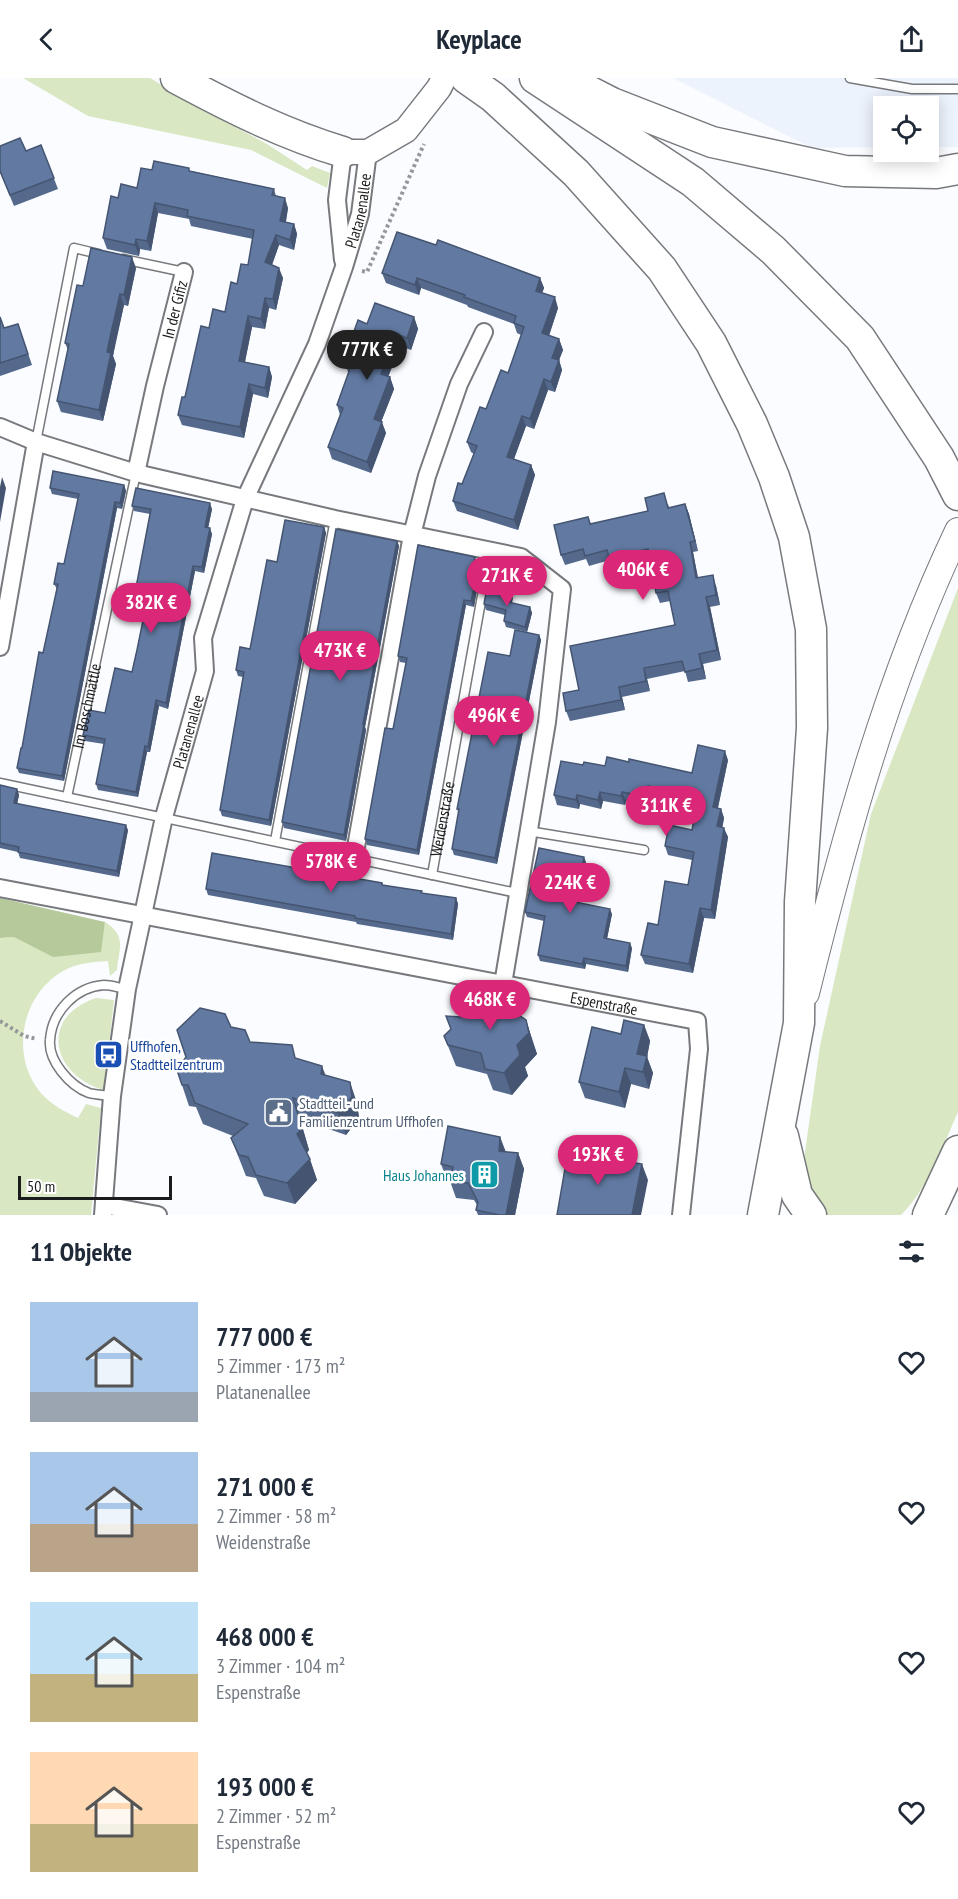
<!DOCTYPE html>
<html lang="de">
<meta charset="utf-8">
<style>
body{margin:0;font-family:"PT Sans Narrow",sans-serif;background:#f6f6f7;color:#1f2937;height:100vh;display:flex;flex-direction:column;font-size:22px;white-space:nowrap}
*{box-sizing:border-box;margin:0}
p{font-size:20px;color:#747a83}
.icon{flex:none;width:33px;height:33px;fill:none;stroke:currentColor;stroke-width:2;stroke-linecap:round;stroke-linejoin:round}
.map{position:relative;height:1137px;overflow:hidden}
.drawer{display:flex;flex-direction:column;background:#fff;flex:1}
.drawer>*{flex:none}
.fabs{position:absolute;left:873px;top:18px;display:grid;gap:12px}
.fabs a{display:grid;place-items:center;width:66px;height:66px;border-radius:0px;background:#fff;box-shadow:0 3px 15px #0003;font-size:30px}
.scale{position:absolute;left:18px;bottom:15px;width:154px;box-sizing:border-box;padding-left:6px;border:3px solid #1b1c1d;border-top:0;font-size:16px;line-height:21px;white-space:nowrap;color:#1b1c1d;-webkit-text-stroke:4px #fff;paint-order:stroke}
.price{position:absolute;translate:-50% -51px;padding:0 14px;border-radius:21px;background:#db2777;color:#fff;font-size:20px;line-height:39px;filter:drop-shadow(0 2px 3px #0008)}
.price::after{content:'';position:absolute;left:50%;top:36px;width:18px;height:14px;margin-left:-9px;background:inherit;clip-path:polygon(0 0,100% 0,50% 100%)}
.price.on{background:#222;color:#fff}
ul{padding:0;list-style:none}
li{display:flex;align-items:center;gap:18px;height:150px;padding:0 30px}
li span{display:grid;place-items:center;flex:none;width:168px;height:120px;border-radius:0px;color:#555}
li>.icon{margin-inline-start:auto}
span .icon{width:72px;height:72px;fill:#fffc;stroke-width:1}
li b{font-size:26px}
h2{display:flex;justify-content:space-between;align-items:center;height:72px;padding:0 30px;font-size:26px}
header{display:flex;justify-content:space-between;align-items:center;height:78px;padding:0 30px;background:#fff;font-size:27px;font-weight:800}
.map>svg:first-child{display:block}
.built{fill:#edf3fd}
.green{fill:#d9e8c3}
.forest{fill:#b6c99a}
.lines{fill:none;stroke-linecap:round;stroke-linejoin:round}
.lane-casing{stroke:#77797c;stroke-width:11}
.street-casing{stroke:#77797c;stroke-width:20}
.secondary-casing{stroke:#77797c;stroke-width:27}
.primary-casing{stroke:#77797c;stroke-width:28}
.highway-casing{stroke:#77797c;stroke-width:33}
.path{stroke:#969799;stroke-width:4;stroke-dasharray:3 3;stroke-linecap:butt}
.lane{stroke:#fff;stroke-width:8}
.street{stroke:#fff;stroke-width:16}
.secondary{stroke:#fff;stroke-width:24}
.primary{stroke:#fff;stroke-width:26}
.highway{stroke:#fff;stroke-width:30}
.wall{fill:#54698b}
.shaded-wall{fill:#455571}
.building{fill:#627aa2;stroke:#455571;stroke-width:1.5}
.labels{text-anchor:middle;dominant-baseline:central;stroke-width:5;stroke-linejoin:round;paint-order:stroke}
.street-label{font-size:16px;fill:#1b1c1d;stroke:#fff}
.transit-label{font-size:16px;fill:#164399;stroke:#fff;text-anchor:start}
.service-label{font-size:16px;fill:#4e5e75;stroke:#fff;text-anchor:start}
.culture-label{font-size:16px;fill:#0d838f;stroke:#fff;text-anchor:end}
</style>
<header><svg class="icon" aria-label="back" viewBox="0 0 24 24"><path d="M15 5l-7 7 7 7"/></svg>Keyplace<svg class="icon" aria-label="share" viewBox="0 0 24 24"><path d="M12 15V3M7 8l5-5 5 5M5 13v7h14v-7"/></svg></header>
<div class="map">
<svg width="958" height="1137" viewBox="0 0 958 1137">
<rect width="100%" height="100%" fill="#fafcff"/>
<polygon class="built" points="673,0 958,0 958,69 929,69 928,28 884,28 883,69 812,70"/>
<g class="green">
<polygon points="23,0 150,0 170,12 168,13 267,66 307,92 312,88 330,95 327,110 251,72 88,38"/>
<path d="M958,510V1034C942,1070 929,1109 901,1137H824L802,1095L820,968L871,736Z"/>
<path d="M105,844C127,858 119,870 117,892L110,898L108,883C93,884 77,885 63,893C21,917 10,977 40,1014C51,1027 64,1033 78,1040L86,1026L101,1030L91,1137H0V860L14,859L100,874Z"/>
<path d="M96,920L114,922L104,1012C51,997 39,939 96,920Z"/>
</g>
<polygon class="forest" points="0,820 105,844 101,874 53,879 14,859 0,860"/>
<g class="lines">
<defs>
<g id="lane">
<polyline points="850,0 912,11 958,11"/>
<polyline points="123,181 184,194"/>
<polyline points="36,364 74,170 99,176"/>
<polyline points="0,705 517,815"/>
<path id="s1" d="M67,719L136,395"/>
<polyline points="528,753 644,772"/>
<polyline points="275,763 335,441"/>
<path id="s2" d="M432,797L490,473"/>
<path d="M112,1018C105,1017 96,1017 89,1015C70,1008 48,983 50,962C52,933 76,909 104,907C111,907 120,910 127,911"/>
</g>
<g id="street">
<polyline points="343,182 337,122 343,74"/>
<polyline points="0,349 36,364 136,395 335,441 521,479 562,511 547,644 503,906"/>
<path id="s3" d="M136,395L155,308L184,194"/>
<polyline points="0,569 36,364"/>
<polyline points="354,780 412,457 427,398 459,306 484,254"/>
<path id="s4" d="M0,810L697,943L699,971L681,1137"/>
<polyline points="104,1127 158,1137"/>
<path id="s5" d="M103,1137L112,1018L127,911L164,739L205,593L203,560L245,421L317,266L344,189L360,136L368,74"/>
</g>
<polyline id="secondary" points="343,74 368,74 406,52 439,10 444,0"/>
<path id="primary" d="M806,915C845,758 888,600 958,453"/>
<g id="highway">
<path d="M176,0C230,29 283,56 343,74"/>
<polyline points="466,0 493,19 576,95 662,191 711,265 752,346 774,399 794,459 811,551 812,650 800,824 799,945 763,1137"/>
<polyline points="535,0 693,104 773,172 860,260 939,380 958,417"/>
<polyline points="569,3 612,25 712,64 845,93 936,95 958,91"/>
<polyline points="783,1058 797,1117 811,1137"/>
<polyline points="928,1137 958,1073"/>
</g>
</defs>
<use href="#lane" class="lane-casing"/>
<use href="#street" class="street-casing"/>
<use href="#secondary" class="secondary-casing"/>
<use href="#primary" class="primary-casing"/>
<use href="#highway" class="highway-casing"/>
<g class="path">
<polyline points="362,193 367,194 424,66"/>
<polyline points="0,943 24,958 37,961"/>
</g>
<use href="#lane" class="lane"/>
<use href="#street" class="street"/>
<use href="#secondary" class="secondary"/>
<use href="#primary" class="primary"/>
<use href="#highway" class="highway"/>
</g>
<g class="wall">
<polygon points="41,67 58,111 14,128 0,94 26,73"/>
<polygon points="152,92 191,93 274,111 276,118 288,130 286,144 294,146 297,156 294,172 279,167 272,187 283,200 276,232 269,230 265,251 252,249 245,284 269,289 272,299 268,320 253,316 244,360 182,347 178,337 209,250 225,234 237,206 248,187 253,161 191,148 189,141 158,135 151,173 140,171 139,178 107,171 103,160 118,120 137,110"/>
<polygon points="436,167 540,200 544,210 542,215 558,230 549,258 559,261 563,272 559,282 562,292 555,314 548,312 534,351 526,348 514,381 531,387 535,397 518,452 457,433 453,423 462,406 474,376 471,374 467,364 508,295 521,257 517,255 514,246 468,229 467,227 421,210 419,217 386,205 382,195"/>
<polygon points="136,190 128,228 124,227 115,266 113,278 116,286 103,343 61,334 57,323 68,272 65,265 83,208"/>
<polygon points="0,239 4,250 18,246 32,287 0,298"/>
<polygon points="414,239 418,251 411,272 400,268 388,299 390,299 394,311 381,344 386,355 371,395 332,381 328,369 340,337 337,327 349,294 348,294 344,282 367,246"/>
<polygon points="124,407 126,413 122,431 117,430 64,703 19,695 17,690 22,670 57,511 54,506 64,486 78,421 52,416 50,410"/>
<polygon points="668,426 669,430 685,426 689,436 698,473 693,474 698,500 716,508 720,527 710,529 721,582 703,586 706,601 688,604 685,593 647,601 650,613 622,619 625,632 570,643 566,633 579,612 675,547 670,523 660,525 656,515 650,481 613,491 610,482 589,488 586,481 565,487 561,477 588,439 591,446 648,433"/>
<polygon points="132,428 212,431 208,450 212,456 204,495 195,493 168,631 159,628 150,674 147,674 138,719 98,712 96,706 104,666 85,663 83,657 105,635 132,594 146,528 136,526 134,520 150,436 134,433"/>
<polygon points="324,449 326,455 271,748 222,738 220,732 243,599 238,598 236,592 250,571 277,484"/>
<polygon points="397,463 399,468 365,649 366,652 346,763 284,750 282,744"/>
<polygon points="477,485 472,505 475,506 477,511 474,529 466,527 419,777 367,767 365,761 393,651 406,585 400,584 398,578"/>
<polygon points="513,520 512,525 530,529 532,535 527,554 506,549 504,543 505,537 486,532 484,526"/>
<polygon points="539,557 541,562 497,786 454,777 452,771 459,735 457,731 510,578"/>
<polygon points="728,682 718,730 721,731 724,740 722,749 728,759 715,841 704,840 693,895 645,886 641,877 658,847 688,807 692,782 668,777 665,768 692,752 696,727 652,717 649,729 626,723 625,727 603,723 601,731 580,726 579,731 557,727 554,717 583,687 605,688 629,684 692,695"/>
<polygon points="0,707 17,711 19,717 17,726 128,752 119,799 20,780 18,774 0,770"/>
<polygon points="586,784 578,824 612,836 607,860 632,870 628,894 586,886 585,891 540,883 538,877 544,843 527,839 525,834"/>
<polygon points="382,805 383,807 422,813 422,816 456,820 458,826 453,862 357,846 356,844 208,817 206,811"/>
<polygon points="519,937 526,942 533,964 537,976 525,989 528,998 512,1017 493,1012 487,996 456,988 444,958 451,952 446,938 461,939"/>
<polygon points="644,947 650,963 647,979 653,995 649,1011 631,1006 625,1030 585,1020 579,1004 621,956"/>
<polygon points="231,949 250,964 297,981 326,998 357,1025 359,1040 346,1057 300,1041 309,1072 307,1075 317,1102 295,1126 264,1118 256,1100 246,1098 231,1060 233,1058 203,1046 196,1029 189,1028 182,1007"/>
<polygon points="500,1059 506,1074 518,1075 524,1091 515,1137 478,1137 476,1132 477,1127 474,1122 456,1120 450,1103 447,1102 441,1086"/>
</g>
<g class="shaded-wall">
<polygon points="285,120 288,130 284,153 280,143"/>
<polygon points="155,125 158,135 151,173 147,163"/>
<polygon points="294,146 297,156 294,172 290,162"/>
<polygon points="276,157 279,167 269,195 265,184"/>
<polygon points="136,161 140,171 139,178 135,167"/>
<polygon points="132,179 136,190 128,228 124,217"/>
<polygon points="279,190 283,200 276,232 273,221"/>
<polygon points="417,200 421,210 419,217 415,207"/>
<polygon points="540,200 544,210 539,223 536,213"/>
<polygon points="120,216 124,227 113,278 116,286 103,343 99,332 107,274"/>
<polygon points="555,219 558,230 546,266 542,255"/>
<polygon points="265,220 269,230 265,251 261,241"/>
<polygon points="248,238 252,249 243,293 239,283"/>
<polygon points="414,239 418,251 411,272 407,260"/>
<polygon points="396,256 400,268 385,307 381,296"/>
<polygon points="559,261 563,272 559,282 562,292 555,314 551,304 552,280"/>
<polygon points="269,289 272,299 268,320 265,310"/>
<polygon points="390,299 394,311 378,352 374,341"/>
<polygon points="544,301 548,312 534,351 530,341"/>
<polygon points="249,306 253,316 244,360 240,349"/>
<polygon points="522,338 526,348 511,389 507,379"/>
<polygon points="382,344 386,355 371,395 367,384"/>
<polygon points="531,387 535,397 518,452 514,442"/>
<polygon points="2,399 6,410 0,444 0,409"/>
<polygon points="124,407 126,413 122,431 120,425"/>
<polygon points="115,424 117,430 64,703 62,698"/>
<polygon points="210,425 212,431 207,455 205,449"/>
<polygon points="685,426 689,436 698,473 695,463"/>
<polygon points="324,449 326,455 271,748 269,742"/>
<polygon points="210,450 212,456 204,495 202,489"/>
<polygon points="397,463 399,468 365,649 366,652 346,763 344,757 363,646"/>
<polygon points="690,464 693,474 700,511 696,500"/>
<polygon points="475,479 477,485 471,510 469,504"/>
<polygon points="193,488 195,493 168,631 166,625"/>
<polygon points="713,497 716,508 720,527 716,517"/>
<polygon points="475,506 477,511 474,529 471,523"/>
<polygon points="511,515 513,520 510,529 508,524"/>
<polygon points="706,519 710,529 721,582 717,572"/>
<polygon points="464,522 466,527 419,777 417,772"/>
<polygon points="530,529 532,535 527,554 525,549"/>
<polygon points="539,557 541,562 497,786 495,780"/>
<polygon points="699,576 703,586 706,601 702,590"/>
<polygon points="644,590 647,601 650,613 646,603"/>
<polygon points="619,609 622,619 625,632 621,622"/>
<polygon points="156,622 159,628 150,674 148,669"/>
<polygon points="145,668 147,674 138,719 136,714"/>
<polygon points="725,673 728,682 716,738 713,729"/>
<polygon points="648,708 652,717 649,729 646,719"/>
<polygon points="17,711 19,717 16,731 14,725"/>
<polygon points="600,714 603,723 601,731 598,722"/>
<polygon points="622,714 626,723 625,727 621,718"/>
<polygon points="577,717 580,726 579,731 576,722"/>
<polygon points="721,731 724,740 721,758 717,748"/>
<polygon points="126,747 128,752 119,799 117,793"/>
<polygon points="724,750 728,759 715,841 711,832"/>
<polygon points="584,779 586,784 577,829 575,824"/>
<polygon points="456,820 458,826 453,862 451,856"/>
<polygon points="700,830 704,840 693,895 689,886"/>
<polygon points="610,831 612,836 606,866 604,860"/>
<polygon points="630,865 632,870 628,894 626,888"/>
<polygon points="584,880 586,886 585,891 582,886"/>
<polygon points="513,920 521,941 516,935"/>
<polygon points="526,942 533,964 537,976 525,989 528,998 512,1017 504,995 517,967"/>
<polygon points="644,947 650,963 647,979 653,995 649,1011 637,976"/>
<polygon points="322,988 330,1009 321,996"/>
<polygon points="625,990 631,1006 625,1030 619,1014"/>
<polygon points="350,1004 357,1025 359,1040 346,1057 338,1035"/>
<polygon points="293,1020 300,1041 309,1072 305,1077 297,1056"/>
<polygon points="500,1059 506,1076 499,1073"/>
<polygon points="518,1075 524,1091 515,1137 506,1137"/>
<polygon points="310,1081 317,1102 295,1126 287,1105"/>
<polygon points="642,1086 648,1102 641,1137 632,1137"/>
</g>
<g class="building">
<polygon points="20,60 26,73 41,67 54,100 10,117 0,93 0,68"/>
<polygon points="154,83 189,90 189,93 274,111 272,117 285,120 280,143 294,146 290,162 276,157 265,184 279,190 273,221 265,220 261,241 248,238 239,283 269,289 265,310 249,306 240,349 178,337 182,319 185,319 201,248 209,250 213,231 225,234 231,204 237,206 241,186 248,187 254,152 187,138 188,132 155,125 147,163 136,161 135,167 103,160 111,118 118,120 121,106 137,110 141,90 152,92"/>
<polygon points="397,154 436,167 438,162 540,200 536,213 555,219 542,255 559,261 552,280 559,282 551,304 544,301 530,341 522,338 507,379 531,387 514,442 453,423 458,405 462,406 477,368 467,364 480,329 486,331 501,292 508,295 524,249 514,245 516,238 464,219 465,217 417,200 415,207 382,195"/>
<polygon points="91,170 132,179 124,217 120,216 111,255 107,274 111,275 99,332 57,323 69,266 65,265 77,207 83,208"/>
<polygon points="375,225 414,239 407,260 396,256 381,296 390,299 374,341 382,344 367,384 328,369 343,330 337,327 352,285 344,282 358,242 367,246"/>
<polygon points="0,239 4,250 18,246 28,276 0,285"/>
<polygon points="53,393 124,407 120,425 115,424 62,698 17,690 21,670 22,670 39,574 43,575 58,506 54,506 58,485 64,486 79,416 50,410"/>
<polygon points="136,410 210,425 205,449 210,450 202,489 193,488 166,625 156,622 148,669 145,668 136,714 96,706 105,661 83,657 89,632 105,635 115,590 132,594 137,572 147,523 134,520 151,431 132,428"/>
<polygon points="664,415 668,430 685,426 695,463 690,464 696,500 713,497 716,517 706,519 717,572 699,576 702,590 685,594 682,583 644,590 646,603 619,609 621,622 566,633 563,615 579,612 570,568 675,547 668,513 656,515 648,471 609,480 607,472 585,478 583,471 561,477 554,447 588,439 590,446 648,433 645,420"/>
<polygon points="285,442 324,449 269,742 220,732 244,594 236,592 240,569 250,571 267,482 277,484"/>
<polygon points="336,451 397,463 363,646 364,646 344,757 282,744"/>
<polygon points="418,467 475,479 469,504 475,506 471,523 464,522 417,772 365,761 385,650 393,651 407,580 398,578"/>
<polygon points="487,509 511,515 508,524 530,529 525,549 504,543 506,532 484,526"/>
<polygon points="515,552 539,557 495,780 452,771 459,731 457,731 488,574 510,578"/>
<polygon points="698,667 725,673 713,729 721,731 717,748 724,750 711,832 700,830 689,886 641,877 648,845 658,847 665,803 688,807 694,774 665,768 669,747 692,752 698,719 648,708 646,719 622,714 621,718 600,714 598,722 577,717 576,722 554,717 561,683 583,687 584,684 605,688 607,679 629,684 629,681 692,695"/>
<polygon points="0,707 17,711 14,725 126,747 117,793 18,774 19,769 0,765"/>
<polygon points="539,770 584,779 575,824 610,831 604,860 630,865 626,888 584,880 582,886 538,877 545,838 525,834"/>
<polygon points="212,775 382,805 382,807 422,813 421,815 456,820 451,856 355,840 355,838 206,811"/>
<polygon points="483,913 513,920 516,935 526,942 529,955 517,967 520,977 504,995 485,991 481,975 448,967 444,958 451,951 446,938 461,939 469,926"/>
<polygon points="200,930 225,936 231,949 245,952 250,964 292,967 295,980 322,988 321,996 350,1004 352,1019 338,1035 293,1020 302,1050 297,1056 310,1081 287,1105 256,1097 248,1079 239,1077 231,1060 248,1046 195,1025 188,1007 182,1007 177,992 186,979 177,952"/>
<polygon points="624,942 644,947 637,976 647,978 643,994 625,990 619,1014 579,1004 592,949 621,956"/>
<polygon points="448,1048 500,1059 499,1073 518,1075 506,1137 499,1137 476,1132 478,1124 468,1105 450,1103 453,1089 441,1086"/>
<polygon points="568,1073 642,1086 632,1137 557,1137"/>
</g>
<defs>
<symbol id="bus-square" viewBox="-11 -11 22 22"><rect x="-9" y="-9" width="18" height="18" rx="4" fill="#1a4fb4" stroke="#fff"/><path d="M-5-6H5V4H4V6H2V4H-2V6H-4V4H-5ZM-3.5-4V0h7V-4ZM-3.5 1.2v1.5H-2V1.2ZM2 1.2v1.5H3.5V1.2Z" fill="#fff"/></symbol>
<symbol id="civic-square" viewBox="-11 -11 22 22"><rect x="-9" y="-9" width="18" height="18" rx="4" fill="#5c6f8a" stroke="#fff"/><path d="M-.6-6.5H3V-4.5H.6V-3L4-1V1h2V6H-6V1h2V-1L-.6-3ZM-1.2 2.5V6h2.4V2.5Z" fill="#fff"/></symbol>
<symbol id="building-square" viewBox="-11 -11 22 22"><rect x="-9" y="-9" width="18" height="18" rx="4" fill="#0f9aa8" stroke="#fff"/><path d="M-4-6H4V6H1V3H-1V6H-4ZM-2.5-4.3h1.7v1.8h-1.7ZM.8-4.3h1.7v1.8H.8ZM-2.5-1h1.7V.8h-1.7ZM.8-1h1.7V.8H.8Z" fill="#fff"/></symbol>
</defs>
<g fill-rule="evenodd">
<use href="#bus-square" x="92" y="960" width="33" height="33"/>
<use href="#civic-square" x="262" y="1018" width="33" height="33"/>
<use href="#building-square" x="468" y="1080" width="33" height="33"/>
</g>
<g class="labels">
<g class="street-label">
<text stroke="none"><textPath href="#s5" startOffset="1044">Platanenallee</textPath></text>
<text stroke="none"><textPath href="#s3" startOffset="168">In der Gifiz</textPath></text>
<text stroke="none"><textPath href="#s1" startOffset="93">Im Boschmättle</textPath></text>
<text stroke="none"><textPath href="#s5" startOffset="492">Platanenallee</textPath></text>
<text stroke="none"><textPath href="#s2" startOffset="57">Weidenstraße</textPath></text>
<text stroke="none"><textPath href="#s4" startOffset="615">Espenstraße</textPath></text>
</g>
<g class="transit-label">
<text x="130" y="968">Uffhofen,<tspan x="130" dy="18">Stadtteilzentrum</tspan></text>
</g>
<g class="service-label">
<text x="299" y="1025">Stadtteil- und<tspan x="299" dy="18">Familienzentrum Uffhofen</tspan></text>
</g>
<g class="culture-label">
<text x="464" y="1097">Haus Johannes</text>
</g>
</g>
</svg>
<div class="fabs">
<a><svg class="icon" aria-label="locate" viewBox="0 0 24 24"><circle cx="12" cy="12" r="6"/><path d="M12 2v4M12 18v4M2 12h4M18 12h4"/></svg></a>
</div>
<div class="scale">50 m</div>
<b class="price on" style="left:367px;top:303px">777K €</b>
<b class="price" style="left:643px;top:523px">406K €</b>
<b class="price" style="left:507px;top:529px">271K €</b>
<b class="price" style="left:151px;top:556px">382K €</b>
<b class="price" style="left:340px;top:604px">473K €</b>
<b class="price" style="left:494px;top:669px">496K €</b>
<b class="price" style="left:666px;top:759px">311K €</b>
<b class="price" style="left:331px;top:815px">578K €</b>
<b class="price" style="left:570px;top:836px">224K €</b>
<b class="price" style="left:490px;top:953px">468K €</b>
<b class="price" style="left:598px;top:1108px">193K €</b>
</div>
<section class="drawer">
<h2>11 Objekte<svg class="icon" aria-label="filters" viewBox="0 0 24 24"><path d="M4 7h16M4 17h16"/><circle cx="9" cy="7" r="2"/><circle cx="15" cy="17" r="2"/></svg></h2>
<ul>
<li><span style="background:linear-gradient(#a9c7e8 75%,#9aa5b1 0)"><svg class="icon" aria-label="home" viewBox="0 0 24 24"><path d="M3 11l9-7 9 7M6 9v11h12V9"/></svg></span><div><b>777 000 €</b><p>5 Zimmer · 173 m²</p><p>Platanenallee</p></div><svg class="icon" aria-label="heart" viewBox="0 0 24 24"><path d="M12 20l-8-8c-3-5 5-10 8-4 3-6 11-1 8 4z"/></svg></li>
<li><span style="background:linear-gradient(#a9c7e8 60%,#b9a48a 0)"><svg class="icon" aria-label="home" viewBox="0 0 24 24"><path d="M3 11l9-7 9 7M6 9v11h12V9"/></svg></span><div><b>271 000 €</b><p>2 Zimmer · 58 m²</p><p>Weidenstraße</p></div><svg class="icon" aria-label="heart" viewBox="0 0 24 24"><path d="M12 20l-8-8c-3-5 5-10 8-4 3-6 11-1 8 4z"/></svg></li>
<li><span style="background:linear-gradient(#bfe0f5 60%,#c2b280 0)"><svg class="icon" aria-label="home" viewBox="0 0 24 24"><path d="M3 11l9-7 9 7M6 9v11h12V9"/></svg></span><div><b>468 000 €</b><p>3 Zimmer · 104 m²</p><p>Espenstraße</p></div><svg class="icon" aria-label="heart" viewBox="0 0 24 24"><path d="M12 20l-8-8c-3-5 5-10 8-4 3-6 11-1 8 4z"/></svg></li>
<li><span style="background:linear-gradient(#ffd9b3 60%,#c2b280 0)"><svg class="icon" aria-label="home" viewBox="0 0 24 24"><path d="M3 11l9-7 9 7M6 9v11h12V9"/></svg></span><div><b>193 000 €</b><p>2 Zimmer · 52 m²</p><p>Espenstraße</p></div><svg class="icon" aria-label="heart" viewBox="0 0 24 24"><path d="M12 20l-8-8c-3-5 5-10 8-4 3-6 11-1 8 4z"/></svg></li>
</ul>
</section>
